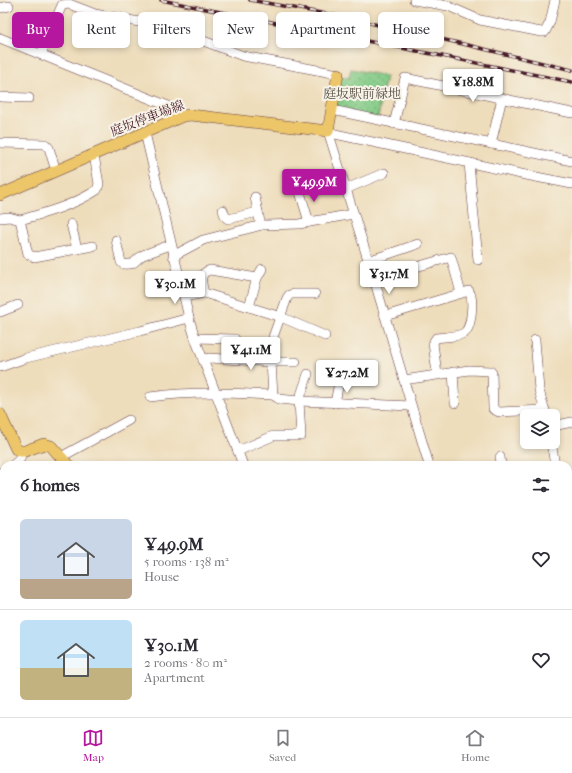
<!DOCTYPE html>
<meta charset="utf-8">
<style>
body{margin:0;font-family:"IM FELL French Canon","Noto Serif JP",serif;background:#f7f7f7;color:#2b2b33;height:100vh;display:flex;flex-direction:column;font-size:15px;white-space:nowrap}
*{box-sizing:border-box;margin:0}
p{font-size:13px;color:#7c7c81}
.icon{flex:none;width:22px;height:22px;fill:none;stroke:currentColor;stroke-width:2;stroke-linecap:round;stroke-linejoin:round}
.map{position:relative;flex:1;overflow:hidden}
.details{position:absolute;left:0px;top:461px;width:572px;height:256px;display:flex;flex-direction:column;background:#fff;border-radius:12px 12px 0 0;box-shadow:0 2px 6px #0003}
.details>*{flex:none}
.top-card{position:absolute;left:12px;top:12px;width:548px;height:36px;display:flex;gap:8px}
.tools{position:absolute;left:520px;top:409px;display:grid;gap:8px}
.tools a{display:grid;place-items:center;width:40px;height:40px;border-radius:6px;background:#fff;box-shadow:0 2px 6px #0003;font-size:20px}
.price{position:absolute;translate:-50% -34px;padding:0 9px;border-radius:4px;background:#fff;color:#222;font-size:13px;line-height:26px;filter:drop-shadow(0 1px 2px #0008)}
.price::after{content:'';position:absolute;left:50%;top:24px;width:12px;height:9px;margin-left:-6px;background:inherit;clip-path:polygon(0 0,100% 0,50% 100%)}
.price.selected{background:#b5179e;color:#fff}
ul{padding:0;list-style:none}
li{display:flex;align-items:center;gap:12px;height:100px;padding:0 20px}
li+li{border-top:1px solid #e1e1e2}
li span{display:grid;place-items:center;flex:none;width:112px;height:80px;border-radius:6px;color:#555}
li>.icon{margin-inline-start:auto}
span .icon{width:48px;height:48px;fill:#fffc;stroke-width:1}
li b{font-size:17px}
h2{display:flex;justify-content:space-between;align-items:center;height:48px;padding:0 20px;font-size:17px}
.chip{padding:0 14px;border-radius:6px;background:#fff;box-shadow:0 2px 6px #0003;font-size:14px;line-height:36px}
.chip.selected{background:#b5179e;color:#fff}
.tabs{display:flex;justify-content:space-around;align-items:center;height:56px;border-top:1px solid #e1e1e2;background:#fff;font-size:11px;color:#7c7c81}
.tabs a{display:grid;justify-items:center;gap:2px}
.tabs .selected{color:#b5179e}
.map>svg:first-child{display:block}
.park{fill:url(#park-dots);stroke:#677659}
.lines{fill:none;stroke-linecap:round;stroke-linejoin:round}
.stream{stroke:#4bbac0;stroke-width:2}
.minor-casing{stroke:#633c41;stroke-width:10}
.major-casing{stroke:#633c41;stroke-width:12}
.path{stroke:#633c41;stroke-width:1.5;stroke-dasharray:1 3;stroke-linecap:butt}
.minor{stroke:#fff;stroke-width:9}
.major{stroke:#ecc669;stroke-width:11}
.rail-casing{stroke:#4a1f2b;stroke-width:3.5}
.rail{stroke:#f7f3e8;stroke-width:2;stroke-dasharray:6;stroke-linecap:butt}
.labels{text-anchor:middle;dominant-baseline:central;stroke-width:4;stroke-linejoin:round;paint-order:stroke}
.park-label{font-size:13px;fill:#5b5347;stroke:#f7f3e8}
.street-label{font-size:13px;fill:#4a1f2b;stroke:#f7f3e8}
</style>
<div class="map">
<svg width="572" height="717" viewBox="0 0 572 717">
<defs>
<pattern id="park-dots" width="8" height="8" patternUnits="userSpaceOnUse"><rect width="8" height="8" fill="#84cc87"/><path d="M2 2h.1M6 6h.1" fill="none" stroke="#6ea56f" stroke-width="1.8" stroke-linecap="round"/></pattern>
</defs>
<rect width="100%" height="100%" fill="#f7f3e8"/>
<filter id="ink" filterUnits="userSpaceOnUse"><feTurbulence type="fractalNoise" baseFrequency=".025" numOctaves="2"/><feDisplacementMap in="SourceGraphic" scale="8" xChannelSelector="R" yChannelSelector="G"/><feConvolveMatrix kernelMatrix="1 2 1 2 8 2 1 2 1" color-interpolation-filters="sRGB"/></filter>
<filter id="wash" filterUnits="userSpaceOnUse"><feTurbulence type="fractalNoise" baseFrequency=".012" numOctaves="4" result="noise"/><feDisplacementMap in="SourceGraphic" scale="16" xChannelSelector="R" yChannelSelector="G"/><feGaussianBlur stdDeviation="0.9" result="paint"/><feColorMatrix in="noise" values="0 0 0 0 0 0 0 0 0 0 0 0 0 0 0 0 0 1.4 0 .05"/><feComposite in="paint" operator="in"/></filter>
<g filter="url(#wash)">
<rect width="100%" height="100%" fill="#edb"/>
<polygon class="park" points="351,69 386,76 378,118 334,109 340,76 349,78"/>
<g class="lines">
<polyline class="stream" points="414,717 458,715 473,717"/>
</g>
</g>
<g filter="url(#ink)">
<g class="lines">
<defs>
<g id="minor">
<polyline points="414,0 448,6 480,20 541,32 545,32 550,22 555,0"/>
<polyline points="0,8 9,6"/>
<polyline points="0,38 178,110 183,116"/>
<polyline points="41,54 62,5 69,4 95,14 167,27 243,56 338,74"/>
<polyline points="0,97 29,98"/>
<polyline points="332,110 572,161"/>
<polyline points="394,124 405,78 572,113"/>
<polyline points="328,131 374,279 429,465"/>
<polyline points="328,131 335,134 521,174 572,184"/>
<polyline points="145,133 189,318 196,341 243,465"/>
<polyline points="0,143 45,144 49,148 56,171"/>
<polyline points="491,144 502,98"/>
<polyline points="469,163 478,260"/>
<polyline points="299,189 309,222"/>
<polyline points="346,189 384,173"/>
<polyline points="255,197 260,222 262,225 265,225 299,224 353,214"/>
<polyline points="223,210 225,216 228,219 258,212"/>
<polyline points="0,218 9,217 20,220 28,254 34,257 93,246"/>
<path d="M20,220C46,213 74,205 97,190L99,184L94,155"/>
<polyline points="71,224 77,249"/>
<path d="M116,240L121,262L123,264C137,265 133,261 143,255L170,245"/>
<polyline points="173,256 203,240 262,225"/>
<polyline points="368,261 418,244"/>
<polyline points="374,279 451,257 461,293"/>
<path d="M204,293C202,284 198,273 210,270L257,278"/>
<polyline points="184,297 204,293 281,317 325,336"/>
<polyline points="249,307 257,278 262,269"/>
<polyline points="0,312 18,305"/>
<path d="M385,316L469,291C474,298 472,328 464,333C457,337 444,337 436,338L433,343L437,374"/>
<polyline points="195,338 235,339"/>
<polyline points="535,340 539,390 546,415"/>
<polyline points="203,360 209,358 271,362 296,362"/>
<polyline points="0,367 26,358 140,331 189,318"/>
<polyline points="453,372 455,403"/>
<polyline points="404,380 469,370 490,371 492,373 493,409 499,412 545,410"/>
<polyline points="273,395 279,399 299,401 411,406"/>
<path d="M150,397C191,391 232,393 273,395L271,362L273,337L287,298L289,295L293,294H315"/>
<polyline points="335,403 339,382"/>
<polyline points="553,426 572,422"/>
<polyline points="551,442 555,465"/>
<polyline points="238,451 273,436 301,436 299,401 308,374"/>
<polyline points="61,457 129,420"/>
<polyline points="500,457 501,465"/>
<polyline points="13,465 20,459 22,451"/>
<polyline points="0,473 4,471"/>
<polyline points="568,511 572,517"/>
<polyline points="0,661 4,659"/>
<polyline points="272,713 276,717"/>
</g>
<g id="major">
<polyline points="0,195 183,116 191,115 328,131 338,74"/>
<polyline points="0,414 16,449 20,451 25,451 44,444 51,446 68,465"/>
<polyline points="568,482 572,481"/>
</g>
</defs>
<use href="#minor" class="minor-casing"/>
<use href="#major" class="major-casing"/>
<polyline class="path" points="568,683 572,684"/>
<use href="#minor" class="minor"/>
<use href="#major" class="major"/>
<defs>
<g id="rail">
<polyline points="161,0 572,82"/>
<polyline points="250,0 343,17 463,44 572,70"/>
</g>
</defs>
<use href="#rail" class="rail-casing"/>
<use href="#rail" class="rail"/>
</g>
</g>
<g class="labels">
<g class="park-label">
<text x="362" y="93">庭坂駅前緑地</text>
</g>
<g class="street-label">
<text transform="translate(147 118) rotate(-21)">庭坂停車場線</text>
</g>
</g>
</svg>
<div class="tools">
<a><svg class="icon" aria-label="layers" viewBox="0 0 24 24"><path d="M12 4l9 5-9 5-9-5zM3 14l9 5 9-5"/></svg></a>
</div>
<b class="price" style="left:473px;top:103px">¥18.8M</b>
<b class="price selected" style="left:314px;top:203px">¥49.9M</b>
<b class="price" style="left:389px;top:295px">¥31.7M</b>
<b class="price" style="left:175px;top:305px">¥30.1M</b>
<b class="price" style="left:251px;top:371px">¥41.1M</b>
<b class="price" style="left:347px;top:394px">¥27.2M</b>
<div class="top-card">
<a class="chip selected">Buy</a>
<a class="chip">Rent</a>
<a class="chip">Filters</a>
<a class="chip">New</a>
<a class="chip">Apartment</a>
<a class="chip">House</a>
</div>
<section class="details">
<h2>6 homes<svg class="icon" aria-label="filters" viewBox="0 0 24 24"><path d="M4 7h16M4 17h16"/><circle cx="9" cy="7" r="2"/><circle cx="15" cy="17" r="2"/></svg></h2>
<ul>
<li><span style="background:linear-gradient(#c9d6e8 75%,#b9a48a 0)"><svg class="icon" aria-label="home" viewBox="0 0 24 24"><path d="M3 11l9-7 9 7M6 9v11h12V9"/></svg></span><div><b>¥49.9M</b><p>5 rooms · 138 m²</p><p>House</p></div><svg class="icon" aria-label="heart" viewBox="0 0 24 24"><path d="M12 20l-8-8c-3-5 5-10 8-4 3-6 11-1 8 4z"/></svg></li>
<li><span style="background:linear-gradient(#bfe0f5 60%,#c2b280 0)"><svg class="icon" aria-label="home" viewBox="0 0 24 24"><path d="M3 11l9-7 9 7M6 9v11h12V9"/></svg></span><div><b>¥30.1M</b><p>2 rooms · 80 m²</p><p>Apartment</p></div><svg class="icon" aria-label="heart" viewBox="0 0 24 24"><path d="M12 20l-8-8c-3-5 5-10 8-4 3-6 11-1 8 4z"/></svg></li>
</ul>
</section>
</div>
<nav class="tabs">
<a class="selected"><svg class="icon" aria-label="map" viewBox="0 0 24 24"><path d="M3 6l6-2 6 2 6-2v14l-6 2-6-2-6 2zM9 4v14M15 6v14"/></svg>Map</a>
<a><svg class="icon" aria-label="saved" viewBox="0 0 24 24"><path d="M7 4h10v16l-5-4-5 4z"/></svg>Saved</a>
<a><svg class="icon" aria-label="home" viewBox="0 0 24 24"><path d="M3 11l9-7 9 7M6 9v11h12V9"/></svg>Home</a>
</nav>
